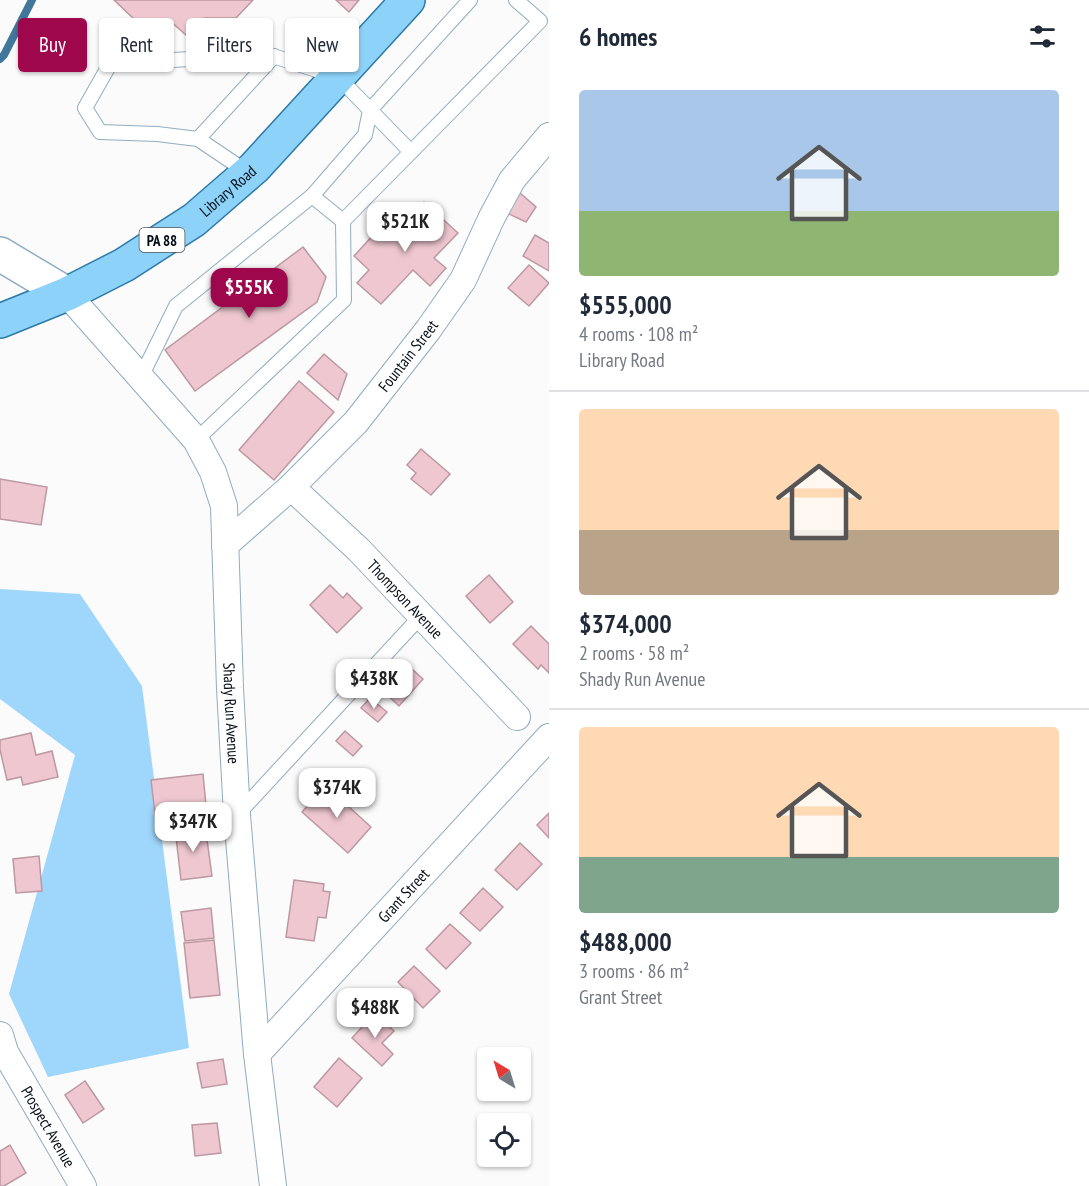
<!DOCTYPE html>
<meta charset="utf-8">
<style>
body{margin:0;font-family:"PT Sans Narrow",sans-serif;background:#f2f2f3;color:#1f2937;height:100vh;display:flex;flex-direction:column;font-size:22px;white-space:nowrap}
*{box-sizing:border-box;margin:0}
p{font-size:20px;color:#747a83}
.icon{flex:none;width:33px;height:33px;fill:none;stroke:currentColor;stroke-width:2;stroke-linecap:round;stroke-linejoin:round}
.map{position:relative;flex:1;overflow:hidden}
.side{display:flex;flex-direction:column;background:#fff;width:540px}
.side>*{flex:none}
.hud{position:absolute;left:18px;top:18px;width:441px;height:54px;display:flex;gap:12px}
.needle{width:39px;rotate:322deg}
.fabs{position:absolute;left:477px;top:1047px;display:grid;gap:12px}
.fabs a{display:grid;place-items:center;width:54px;height:54px;border-radius:6px;background:#fff;box-shadow:0 2px 4px #0004;font-size:30px}
.price{position:absolute;translate:-50% -51px;padding:0 14px;border-radius:12px;background:#fff;color:#222;font-size:20px;line-height:39px;filter:drop-shadow(0 2px 3px #0008)}
.price::after{content:'';position:absolute;left:50%;top:36px;width:18px;height:14px;margin-left:-9px;background:inherit;clip-path:polygon(0 0,100% 0,50% 100%)}
.price.on{background:#9f074d;color:#fff}
ul{padding:0;list-style:none}
li{display:grid;align-content:center;gap:12px;height:318px;padding:0 30px}
li+li{border-top:2px solid #e0e1e3}
li span{display:grid;place-items:center;height:186px;border-radius:6px;color:#555}
li>.icon{margin-inline-start:auto}
span .icon{width:108px;height:108px;fill:#fffc;stroke-width:1}
li b{font-size:26px}
h2{display:flex;justify-content:space-between;align-items:center;height:72px;padding:0 30px;font-size:26px}
.chip{padding:0 21px;border-radius:6px;background:#fff;box-shadow:0 2px 4px #0004;font-size:21px;line-height:54px}
.chip.on{background:#9f074d;color:#fff}
main{display:flex;flex:1;min-height:0}
.map>svg:first-child{display:block}
.green{fill:#9fd6fb}
.lines{fill:none;stroke-linecap:round;stroke-linejoin:round}
.stream{stroke:#41779a;stroke-width:8}
.building{fill:#eec7d0;stroke:#bd98a0;stroke-width:1.5}
.lane-casing{stroke:#8fadc2;stroke-width:16}
.street-casing{stroke:#8fadc2;stroke-width:28}
.secondary-casing{stroke:#8fadc2;stroke-width:36}
.primary-casing{stroke:#2c7aa7;stroke-width:36}
.lane{stroke:#fff;stroke-width:14}
.street{stroke:#fff;stroke-width:26}
.secondary{stroke:#fff;stroke-width:33}
.primary{stroke:#8dd2f9;stroke-width:33}
.labels{text-anchor:middle;dominant-baseline:central;stroke-width:4.5;stroke-linejoin:round;paint-order:stroke}
.shield{fill:#fff;stroke:#4f565c;stroke-width:1.5}
.shield-label{font-size:15px;font-weight:bold;fill:#040e16}
.street-label{font-size:16px;fill:#040e16;stroke:#fff}
</style>
<main>
<div class="map">
<svg width="549" height="1186" viewBox="0 0 549 1186">
<rect width="100%" height="100%" fill="#fbfbfb"/>
<polygon class="green" points="0,589 80,594 142,686 189,1048 48,1077 9,994 75,755 0,699"/>
<g class="lines">
<polyline class="stream" points="0,59 4,55 32,0"/>
</g>
<g class="building">
<polygon points="114,0 253,0 236,18 204,18 187,36 168,19 134,19"/>
<polygon points="336,0 359,0 349,12"/>
<polygon points="520,193 536,207 526,222 507,213"/>
<polygon points="424,202 458,233 434,258 446,268 430,286 413,270 381,304 357,283 369,270 354,256 385,222 397,233"/>
<polygon points="535,235 549,243 549,271 523,256"/>
<polygon points="303,247 326,277 317,302 195,391 165,350"/>
<polygon points="529,265 549,283 529,306 508,288"/>
<polygon points="324,354 347,374 338,400 307,373"/>
<polygon points="299,381 334,412 274,480 239,450"/>
<polygon points="421,449 450,474 431,495 411,479 416,473 407,465"/>
<polygon points="0,479 47,487 41,525 0,519"/>
<polygon points="489,575 513,602 490,623 466,596"/>
<polygon points="330,585 343,598 347,593 362,608 337,633 310,605"/>
<polygon points="531,626 549,644 549,673 541,665 538,669 513,644"/>
<polygon points="402,660 423,679 399,706 378,686"/>
<polygon points="370,698 387,712 378,722 361,708"/>
<polygon points="345,731 362,746 353,756 336,741"/>
<polygon points="31,733 36,755 52,751 58,777 23,785 21,777 7,780 0,750 0,740"/>
<polygon points="203,774 207,816 156,822 151,780"/>
<polygon points="326,786 371,827 348,853 302,812"/>
<polygon points="549,813 549,838 537,825"/>
<polygon points="205,825 212,876 181,880 175,829"/>
<polygon points="520,843 542,864 517,890 495,870"/>
<polygon points="39,856 42,891 16,893 13,859"/>
<polygon points="294,880 324,884 323,891 330,892 326,918 318,917 314,941 286,937"/>
<polygon points="483,888 503,907 480,931 460,913"/>
<polygon points="211,908 214,938 185,941 181,912"/>
<polygon points="450,924 471,943 446,969 426,949"/>
<polygon points="214,940 220,995 190,998 184,943"/>
<polygon points="414,966 440,991 423,1008 398,982"/>
<polygon points="375,1013 394,1031 382,1043 393,1054 382,1066 352,1038"/>
<polygon points="339,1058 362,1078 337,1107 314,1087"/>
<polygon points="223,1059 227,1084 202,1088 197,1063"/>
<polygon points="85,1081 104,1109 83,1123 65,1095"/>
<polygon points="217,1123 221,1153 195,1156 192,1125"/>
<polygon points="10,1145 26,1173 4,1186 0,1186 0,1151"/>
</g>
<g class="lines">
<defs>
<g id="lane">
<polyline points="198,139 274,56"/>
<polyline points="247,172 198,139 157,134 100,132 85,108 110,64 267,54 338,77 411,152"/>
<polyline points="312,196 343,221"/>
<polyline points="141,377 176,306 312,196 365,135 370,110 470,0"/>
<polyline points="196,440 344,300 343,221 540,21 516,0"/>
<polyline points="237,815 421,616"/>
</g>
<g id="street">
<path id="s1" d="M67,294L196,440L213,472L224,506L230,688L237,815L257,1054L273,1186"/>
<path id="s2" d="M291,487L359,550L517,717"/>
<path id="s3" d="M225,545L291,487L356,422L428,330L463,280L492,217L512,180L549,136"/>
<path id="s4" d="M0,1035L5,1052L83,1186"/>
<path id="s5" d="M257,1054L549,737"/>
</g>
<polyline id="secondary" points="0,254 67,294"/>
<g id="primary">
<path id="s6" d="M0,321L67,294L124,265L194,220L254,168L408,0"/>
</g>
</defs>
<use href="#lane" class="lane-casing"/>
<use href="#street" class="street-casing"/>
<use href="#secondary" class="secondary-casing"/>
<use href="#primary" class="primary-casing"/>
<use href="#lane" class="lane"/>
<use href="#street" class="street"/>
<use href="#secondary" class="secondary"/>
<use href="#primary" class="primary"/>
</g>
<g class="labels">
<rect class="shield" x="139.5" y="228" width="45" height="24" rx="4.5"/>
<g class="shield-label">
<text x="162" y="240">PA 88</text>
</g>
<g class="street-label">
<text stroke="none"><textPath href="#s6" startOffset="264">Library Road</textPath></text>
<text stroke="none"><textPath href="#s3" startOffset="264">Fountain Street</textPath></text>
<text stroke="none"><textPath href="#s2" startOffset="160">Thompson Avenue</textPath></text>
<text stroke="none"><textPath href="#s1" startOffset="474">Shady Run Avenue</textPath></text>
<text stroke="none"><textPath href="#s5" startOffset="216">Grant Street</textPath></text>
<text stroke="none"><textPath href="#s4" startOffset="104">Prospect Avenue</textPath></text>
</g>
</g>
</svg>
<div class="fabs">
<a><svg class="needle" viewBox="-14 -14 28 28"><path d="M0-13l5 13h-10z" fill="#e53935"/><path d="M0 13l5-13h-10z" fill="#747a83"/></svg></a>
<a><svg class="icon" aria-label="locate" viewBox="0 0 24 24"><circle cx="12" cy="12" r="6"/><path d="M12 2v4M12 18v4M2 12h4M18 12h4"/></svg></a>
</div>
<b class="price" style="left:405px;top:253px">$521K</b>
<b class="price on" style="left:249px;top:319px">$555K</b>
<b class="price" style="left:374px;top:710px">$438K</b>
<b class="price" style="left:337px;top:819px">$374K</b>
<b class="price" style="left:193px;top:853px">$347K</b>
<b class="price" style="left:375px;top:1039px">$488K</b>
<div class="hud">
<a class="chip on">Buy</a>
<a class="chip">Rent</a>
<a class="chip">Filters</a>
<a class="chip">New</a>
</div>
</div>
<section class="side">
<h2>6 homes<svg class="icon" aria-label="filters" viewBox="0 0 24 24"><path d="M4 7h16M4 17h16"/><circle cx="9" cy="7" r="2"/><circle cx="15" cy="17" r="2"/></svg></h2>
<ul>
<li><span style="background:linear-gradient(#a9c7e8 65%,#8fb573 0)"><svg class="icon" aria-label="home" viewBox="0 0 24 24"><path d="M3 11l9-7 9 7M6 9v11h12V9"/></svg></span><div><b>$555,000</b><p>4 rooms · 108 m²</p><p>Library Road</p></div></li>
<li><span style="background:linear-gradient(#ffd9b3 65%,#b9a48a 0)"><svg class="icon" aria-label="home" viewBox="0 0 24 24"><path d="M3 11l9-7 9 7M6 9v11h12V9"/></svg></span><div><b>$374,000</b><p>2 rooms · 58 m²</p><p>Shady Run Avenue</p></div></li>
<li><span style="background:linear-gradient(#ffd9b3 70%,#7fa58c 0)"><svg class="icon" aria-label="home" viewBox="0 0 24 24"><path d="M3 11l9-7 9 7M6 9v11h12V9"/></svg></span><div><b>$488,000</b><p>3 rooms · 86 m²</p><p>Grant Street</p></div></li>
</ul>
</section>
</main>
